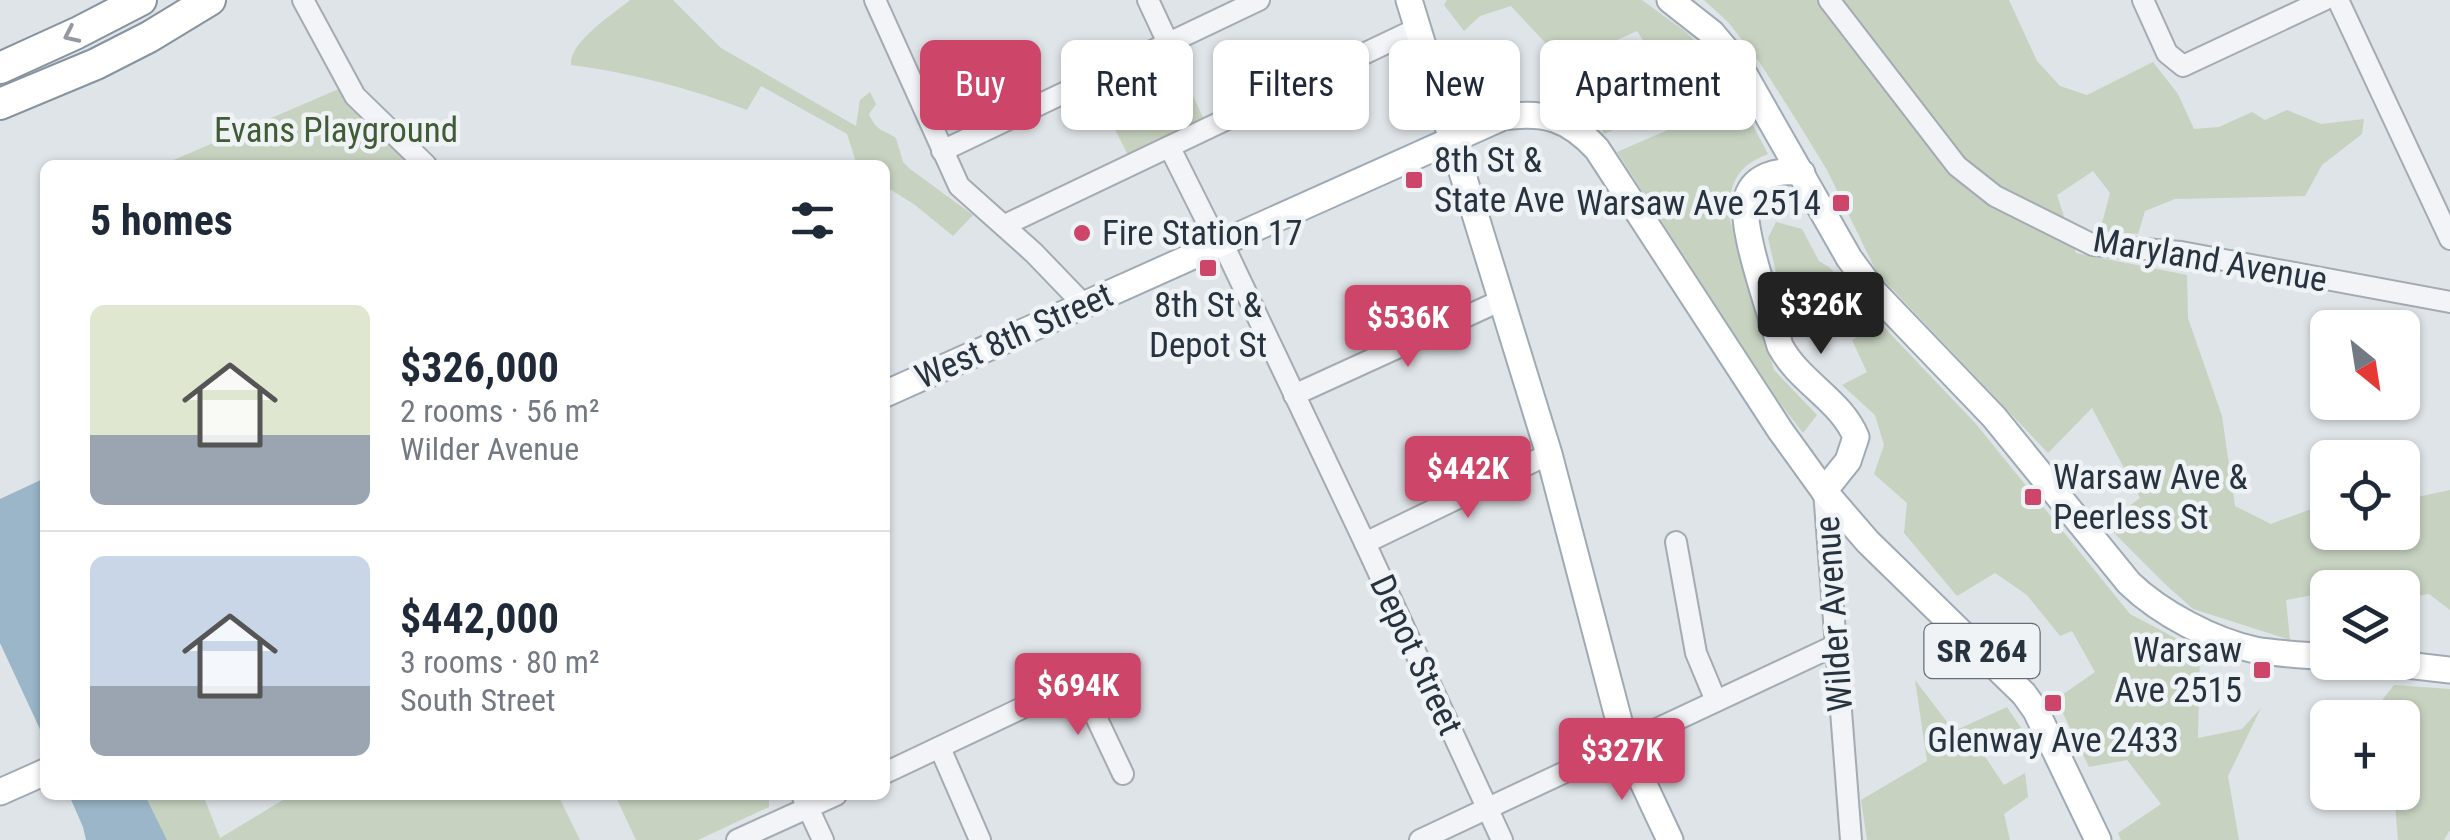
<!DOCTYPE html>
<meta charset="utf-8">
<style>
body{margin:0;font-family:"Roboto Condensed",sans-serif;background:#f2f2f3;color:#1f2937;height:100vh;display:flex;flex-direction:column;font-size:38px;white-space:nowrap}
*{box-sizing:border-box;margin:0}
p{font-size:32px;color:#747a83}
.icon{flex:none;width:55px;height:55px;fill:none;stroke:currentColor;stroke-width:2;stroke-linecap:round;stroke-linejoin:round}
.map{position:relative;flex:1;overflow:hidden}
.details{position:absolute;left:40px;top:160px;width:850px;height:640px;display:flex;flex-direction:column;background:#fff;border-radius:15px;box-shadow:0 2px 8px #0004}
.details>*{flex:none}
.top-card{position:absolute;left:920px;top:40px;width:950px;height:90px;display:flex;gap:20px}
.needle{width:65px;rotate:150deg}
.fabs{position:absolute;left:2310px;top:310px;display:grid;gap:20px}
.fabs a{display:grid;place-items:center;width:110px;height:110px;border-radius:15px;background:#fff;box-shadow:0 2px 8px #0004;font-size:50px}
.price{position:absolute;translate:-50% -85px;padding:0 22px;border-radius:10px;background:#cd4568;color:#fff;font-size:32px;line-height:65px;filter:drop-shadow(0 2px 5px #0008)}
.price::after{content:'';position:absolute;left:50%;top:60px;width:30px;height:22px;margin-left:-15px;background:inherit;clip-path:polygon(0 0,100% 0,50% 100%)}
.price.on{background:#222;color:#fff}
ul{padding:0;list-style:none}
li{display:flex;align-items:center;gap:30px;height:250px;padding:0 50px}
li+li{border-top:2px solid #e0e1e3}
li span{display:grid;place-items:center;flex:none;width:280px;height:200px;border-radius:15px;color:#555}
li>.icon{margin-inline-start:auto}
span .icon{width:120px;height:120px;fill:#fffc;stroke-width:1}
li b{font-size:42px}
h2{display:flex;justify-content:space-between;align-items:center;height:120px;padding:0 50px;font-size:42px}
.tag{padding:0 35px;border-radius:15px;background:#fff;box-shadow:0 2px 8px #0004;font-size:35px;line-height:90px}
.tag.on{background:#cd4568;color:#fff}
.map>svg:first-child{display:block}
.green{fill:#c7d2c0}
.water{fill:#9ab6c8}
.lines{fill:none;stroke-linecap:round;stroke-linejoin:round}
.minor-casing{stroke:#a4abb2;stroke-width:24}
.major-casing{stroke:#9faab4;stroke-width:29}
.highway-casing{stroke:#87939f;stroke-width:34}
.minor{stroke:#f2f4f7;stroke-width:20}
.major{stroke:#fff;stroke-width:25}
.highway{stroke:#fff;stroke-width:30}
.oneway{stroke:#9499a0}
.poi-dot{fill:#cd4568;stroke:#eff3f6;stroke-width:4}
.labels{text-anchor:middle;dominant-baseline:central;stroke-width:9;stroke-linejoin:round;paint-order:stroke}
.shield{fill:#eff3f6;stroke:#646d77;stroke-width:2.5}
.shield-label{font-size:32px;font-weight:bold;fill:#283340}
.park-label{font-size:35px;fill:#415b36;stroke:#eff3f6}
.poi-label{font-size:35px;fill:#283340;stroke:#eff3f6;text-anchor:start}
.street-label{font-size:35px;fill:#283340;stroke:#eff3f6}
</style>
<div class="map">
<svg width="2450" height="840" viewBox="0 0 2450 840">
<rect width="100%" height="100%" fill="#dfe4e8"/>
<g class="green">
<path d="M630,0H673L721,48L856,126L860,100L870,92L876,104L869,114C877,132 881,128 896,138L903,162L910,169L973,215L953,236L915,205L885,186V165H857L847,134L761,86L747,110C689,88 632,73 571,65C569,42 612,15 630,0Z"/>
<polygon points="1447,0 1642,0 1686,32 1713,58 1727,81 1604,134 1585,102 1662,69 1637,31 1559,66 1551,49 1511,6 1480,16 1464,31 1444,5"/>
<polygon points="1704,0 2009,0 2037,61 2060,86 2087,95 2153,62 2178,94 2194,129 2219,127 2252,112 2265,120 2287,110 2321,124 2364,119 2362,134 2322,165 2305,196 2175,199 2145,211 2138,234 2100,231 2110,193 2093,171 2057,195 2076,253 2187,275 2188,318 2222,416 2235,506 2271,524 2327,503 2328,532 2402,532 2403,500 2450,490 2450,610 2429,594 2403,598 2402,588 2328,588 2327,642 2319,594 2286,600 2290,640 2193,609 2166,585 2105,524 2140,498 2092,408 2048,453 1877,273 1827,170 1797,121 1760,63 1729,23"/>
<polygon points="1168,43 1209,130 1133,165 1090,80"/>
<polygon points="348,85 425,165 162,165"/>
<path d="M1739,99L1768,154C1737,166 1731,181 1728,213L1774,370L1817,415L1803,433L1772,393L1617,152Z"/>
<polygon points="1776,222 1802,229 1819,261 1829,267 1852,292 1823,305 1808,277 1780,289 1768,238"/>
<polygon points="1881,324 1976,424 2130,614 2200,651 2198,738 2242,729 2261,708 2228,776 2239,840 2121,840 2118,833 2161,804 2127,760 2089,767 2056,699 2095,672 2072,631 2060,636 2027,595 1995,573 1957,596 1904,533 1907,503 1874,474 1884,445 1875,415 1842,385 1867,372 1852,340"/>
<polygon points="1915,680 1954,731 2007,707 2021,728 1980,749 2004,785 2025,773 2028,797 2004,814 2010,840 1867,840 1861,800 1927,761"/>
<polygon points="2394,685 2450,689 2450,830 2444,840 2398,840 2394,793 2402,792 2402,718 2369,717"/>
<polygon points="145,795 203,795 220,838 291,795 338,795 335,799 343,795 558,795 580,840 167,840"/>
<polygon points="615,795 769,795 769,807 698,840 636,840"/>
</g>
<g class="water">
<polygon points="45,478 45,740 0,643 0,499"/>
<polygon points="69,795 145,795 167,840 86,840 83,827"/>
</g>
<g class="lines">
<defs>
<g id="minor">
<polyline points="303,0 355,96 426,165"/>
<polyline points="875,0 959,186 1034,253 1084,305"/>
<polyline points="1148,0 1168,43"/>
<polyline points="1829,0 1957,166 1995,196 2093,245 2181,252 2450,302"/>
<polyline points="2143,0 2167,53 2183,66 2324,0"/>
<polyline points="2338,0 2450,239"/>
<polyline points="1170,148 1209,226 1222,242 1365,543 1502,840"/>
<polyline points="942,151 1259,0"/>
<polyline points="1005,225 1418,28"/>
<polyline points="1294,395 1502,300"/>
<polyline points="1824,491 1851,840"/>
<polyline points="1676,542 1696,653 1716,701"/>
<polyline points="1365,543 1549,454"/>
<polyline points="940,748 980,840"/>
<polyline points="885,773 1079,681 1123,774"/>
<polyline points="803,797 823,840"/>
<polyline points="737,840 836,795"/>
<polyline points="1420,840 1836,645"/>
</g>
<g id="major">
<polyline points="1409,0 1549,454 1625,744 1670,840"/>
<path d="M1670,0L1712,33L1739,65L1849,258L1874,292L1994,417L2129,583C2160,613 2213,641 2255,650C2279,654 2304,655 2328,657"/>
<path d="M1802,173C1779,169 1751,175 1746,202C1741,231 1771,314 1780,346C1799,382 1841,400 1856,437L1848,461L1824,491"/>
<path d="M885,394L1503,117C1545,111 1568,118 1597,149L1780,430L1824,491L1868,542L2024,694L2036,711L2098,840"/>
<polyline points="2380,662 2450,670"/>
<polyline points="0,792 45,772"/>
</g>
<g id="highway">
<polyline points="0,68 77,33 141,0"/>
<polyline points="0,104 96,64 149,37 210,0"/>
</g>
</defs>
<use href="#minor" class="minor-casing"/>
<use href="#major" class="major-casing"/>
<use href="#highway" class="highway-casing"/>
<use href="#minor" class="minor"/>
<use href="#major" class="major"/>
<use href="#highway" class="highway"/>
</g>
<defs><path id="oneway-chevron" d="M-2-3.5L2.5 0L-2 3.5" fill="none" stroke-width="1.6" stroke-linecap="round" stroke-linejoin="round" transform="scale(2.5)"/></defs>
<use class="oneway" href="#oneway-chevron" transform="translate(71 35) rotate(155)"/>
<g class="poi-dot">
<rect x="1404" y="170" width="20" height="20" rx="5"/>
<rect x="1831" y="193" width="20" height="20" rx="5"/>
<circle cx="1082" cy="233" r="10"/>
<rect x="1198" y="258" width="20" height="20" rx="5"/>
<rect x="2023" y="487" width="20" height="20" rx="5"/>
<rect x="2252" y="660" width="20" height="20" rx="5"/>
<rect x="2043" y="693" width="20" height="20" rx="5"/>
</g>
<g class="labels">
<rect class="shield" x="1924.5" y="624" width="115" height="54" rx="8"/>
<g class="shield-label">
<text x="1982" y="651">SR 264</text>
</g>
<g class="park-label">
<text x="336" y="130">Evans Playground</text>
</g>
<g class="poi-label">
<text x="1434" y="160">8th St &amp;<tspan x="1434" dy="40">State Ave</tspan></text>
<text x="1821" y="203" text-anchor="end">Warsaw Ave 2514</text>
<text x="1102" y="233">Fire Station 17</text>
<text x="1208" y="305" text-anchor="middle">8th St &amp;<tspan x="1208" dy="40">Depot St</tspan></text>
<text x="2053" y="477">Warsaw Ave &amp;<tspan x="2053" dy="40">Peerless St</tspan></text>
<text x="2242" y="650" text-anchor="end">Warsaw<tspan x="2242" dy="40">Ave 2515</tspan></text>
<text x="2053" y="740" text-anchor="middle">Glenway Ave 2433</text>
</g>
<g class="street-label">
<text transform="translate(2210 260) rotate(10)">Maryland Avenue</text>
<text transform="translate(1014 336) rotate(-24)">West 8th Street</text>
<text transform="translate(1834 614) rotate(-94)">Wilder Avenue</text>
<text transform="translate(1416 655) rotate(65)">Depot Street</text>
</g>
</g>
</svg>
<div class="fabs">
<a><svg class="needle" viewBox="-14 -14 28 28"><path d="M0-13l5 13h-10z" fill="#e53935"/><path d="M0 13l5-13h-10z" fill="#747a83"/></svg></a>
<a><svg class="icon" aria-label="locate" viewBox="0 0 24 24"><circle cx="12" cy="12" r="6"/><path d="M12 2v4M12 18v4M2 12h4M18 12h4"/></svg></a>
<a><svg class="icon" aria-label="layers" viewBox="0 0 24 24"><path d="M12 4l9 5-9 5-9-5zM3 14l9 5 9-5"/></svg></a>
<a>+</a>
</div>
<b class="price on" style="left:1821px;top:357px">$326K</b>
<b class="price" style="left:1408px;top:370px">$536K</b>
<b class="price" style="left:1468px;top:521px">$442K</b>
<b class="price" style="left:1078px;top:738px">$694K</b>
<b class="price" style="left:1622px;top:803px">$327K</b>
<div class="top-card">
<a class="tag on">Buy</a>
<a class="tag">Rent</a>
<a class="tag">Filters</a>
<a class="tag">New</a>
<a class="tag">Apartment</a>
</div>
<section class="details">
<h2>5 homes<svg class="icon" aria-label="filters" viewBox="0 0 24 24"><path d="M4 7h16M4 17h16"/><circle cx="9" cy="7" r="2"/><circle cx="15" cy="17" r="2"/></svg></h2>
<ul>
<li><span style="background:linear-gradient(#dfe7d0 65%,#9aa5b1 0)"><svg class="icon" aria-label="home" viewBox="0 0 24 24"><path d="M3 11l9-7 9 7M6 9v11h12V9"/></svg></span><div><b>$326,000</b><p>2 rooms · 56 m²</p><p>Wilder Avenue</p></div></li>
<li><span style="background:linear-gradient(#c9d6e8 65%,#9aa5b1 0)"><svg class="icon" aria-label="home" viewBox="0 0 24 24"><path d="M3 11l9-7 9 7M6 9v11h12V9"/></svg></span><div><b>$442,000</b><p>3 rooms · 80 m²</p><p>South Street</p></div></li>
</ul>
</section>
</div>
